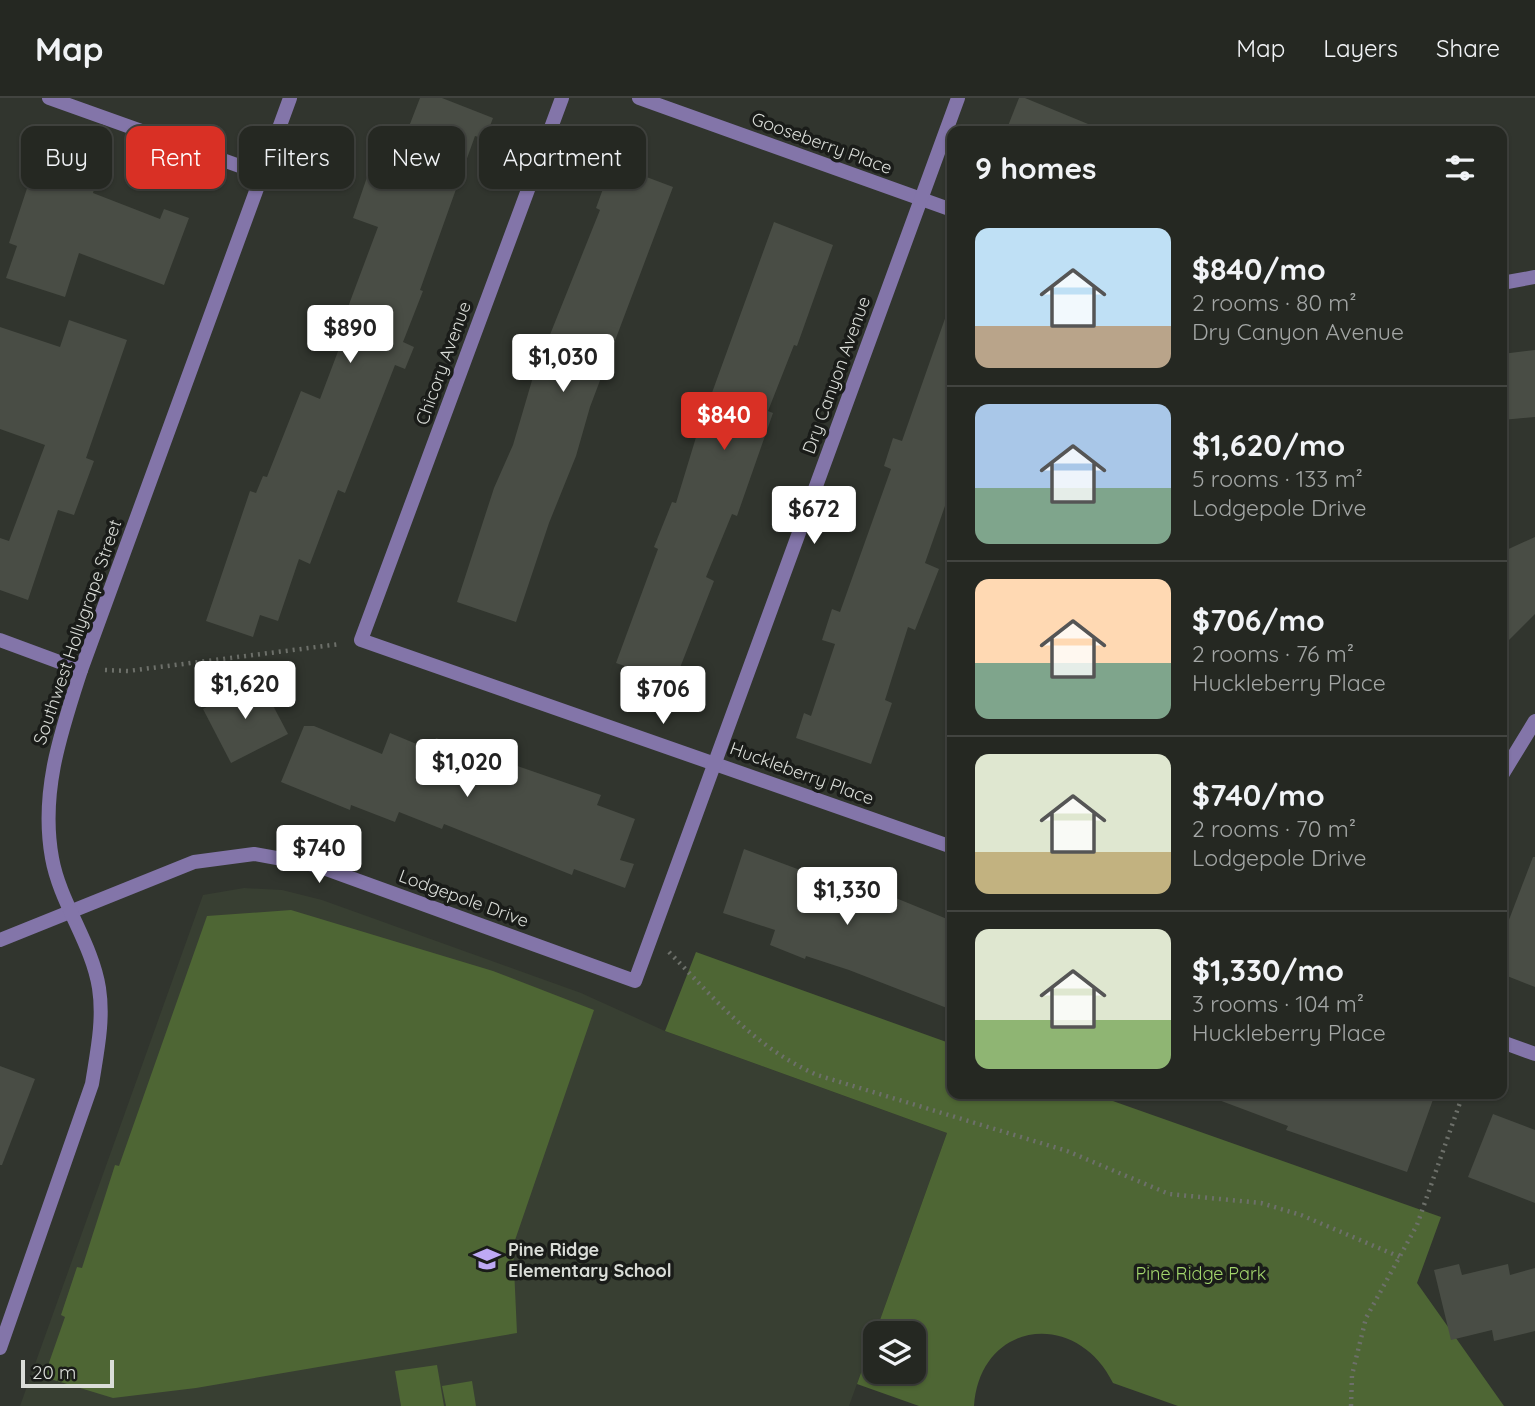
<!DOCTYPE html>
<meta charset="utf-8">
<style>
body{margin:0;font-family:Quicksand,sans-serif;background:#2d302a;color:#f1f3f6;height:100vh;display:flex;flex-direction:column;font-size:26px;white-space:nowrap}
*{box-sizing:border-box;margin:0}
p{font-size:23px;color:#a3a6a5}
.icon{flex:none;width:38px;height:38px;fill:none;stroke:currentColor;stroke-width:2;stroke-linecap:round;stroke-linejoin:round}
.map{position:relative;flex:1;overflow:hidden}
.details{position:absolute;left:947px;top:28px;width:560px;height:973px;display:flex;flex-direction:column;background:#252822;border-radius:14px;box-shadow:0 2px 5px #0004,0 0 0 2px #424440}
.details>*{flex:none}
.hud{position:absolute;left:21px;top:28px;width:665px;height:63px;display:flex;gap:14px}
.fabs{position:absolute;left:863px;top:1223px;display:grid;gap:14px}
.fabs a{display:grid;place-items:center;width:63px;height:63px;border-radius:14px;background:#252822;box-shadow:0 2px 5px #0004,0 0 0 2px #424440;font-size:35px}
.scale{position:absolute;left:21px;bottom:18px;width:93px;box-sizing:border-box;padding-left:7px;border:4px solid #daddd8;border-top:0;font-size:19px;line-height:24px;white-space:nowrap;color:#daddd8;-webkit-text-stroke:5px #1a1c19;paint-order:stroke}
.price{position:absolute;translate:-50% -60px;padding:0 16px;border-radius:7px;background:#fff;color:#222;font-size:23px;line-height:46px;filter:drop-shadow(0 2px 4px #0008)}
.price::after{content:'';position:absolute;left:50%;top:42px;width:21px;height:16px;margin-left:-10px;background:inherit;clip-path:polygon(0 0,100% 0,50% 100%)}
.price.selected{background:#d93025;color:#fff}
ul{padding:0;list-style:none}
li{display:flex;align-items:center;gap:21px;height:175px;padding:0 28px}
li+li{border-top:2px solid #424440}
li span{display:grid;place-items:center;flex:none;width:196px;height:140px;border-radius:14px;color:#555}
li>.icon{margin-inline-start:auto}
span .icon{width:84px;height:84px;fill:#fffc;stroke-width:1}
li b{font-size:30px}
h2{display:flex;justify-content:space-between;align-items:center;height:84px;padding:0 28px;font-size:30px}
.pill{padding:0 24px;border-radius:14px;background:#252822;box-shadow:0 2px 5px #0004,0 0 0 2px #424440;font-size:24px;line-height:63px}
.pill.selected{background:#d93025;color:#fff}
header{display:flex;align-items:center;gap:42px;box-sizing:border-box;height:98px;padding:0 35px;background:#252822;border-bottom:2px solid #424440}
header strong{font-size:33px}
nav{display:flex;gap:38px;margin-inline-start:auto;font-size:24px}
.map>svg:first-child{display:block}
.built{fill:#383f32}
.green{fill:#4e6634;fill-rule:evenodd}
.building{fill:#494d45}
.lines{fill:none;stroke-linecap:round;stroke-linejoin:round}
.path{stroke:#6d706a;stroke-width:4.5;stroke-dasharray:2 5;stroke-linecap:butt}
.street{stroke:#8375a9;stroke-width:14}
.labels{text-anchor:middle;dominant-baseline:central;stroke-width:7;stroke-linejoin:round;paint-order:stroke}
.street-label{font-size:18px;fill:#daddd8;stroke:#1a1c19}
.poi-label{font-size:18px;font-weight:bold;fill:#daddd8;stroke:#1a1c19;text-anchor:start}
.park-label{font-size:18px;fill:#a2d56c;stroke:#1a1c19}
</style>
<header>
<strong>Map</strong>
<nav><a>Map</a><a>Layers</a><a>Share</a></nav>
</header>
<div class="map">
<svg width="1535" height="1308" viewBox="0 0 1535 1308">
<rect width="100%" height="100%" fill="#31352e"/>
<polygon class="built" points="244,790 282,792 322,802 581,895 665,933 947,1035 849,1308 20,1308 203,797"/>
<g class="green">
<polygon points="291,812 493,873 594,912 513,1148 517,1235 196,1290 113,1300 44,1279 65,1219 61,1217 77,1169 82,1170 115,1067 119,1068 207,818"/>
<path d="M696,854L952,946V996H1093L1441,1119L1417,1185L1504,1308H1178L1113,1285C1076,1210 980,1223 974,1308H919L857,1286L947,1035L665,933ZM875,1236H914V1274H875Z"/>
<polygon points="437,1267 444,1308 401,1308 395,1273"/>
<polygon points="472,1283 476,1308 446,1308 442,1288"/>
</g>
<g class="building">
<polygon points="420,0 442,0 493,20 485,41 475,38 420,192 423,193 403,244 414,249 405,271 395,267 345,395 338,392 310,466 299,461 278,523 260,517 253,539 206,523 250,393 256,395 263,378 267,379 301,293 320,301 354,211 348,209 378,129 353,120 377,50 398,57"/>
<polygon points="1019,0 1025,0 1105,33 1006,33"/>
<polygon points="38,57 98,77 93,95 160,121 164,111 189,120 164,187 79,155 65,199 6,180 17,148 9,145"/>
<polygon points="612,66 673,89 590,309 576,358 549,425 516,524 457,504 494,390 513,347 533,279 600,112 596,110"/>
<polygon points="774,124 833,147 797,248 794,247 768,313 773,315 737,418 732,416 706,479 714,483 674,585 616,565 658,451 654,449 672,404 676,405 697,336"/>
<polygon points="948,212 952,213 952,388 925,465 939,471 915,532 908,529 885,602 892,605 871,666 796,640 804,615 811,618 835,546 822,542 832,511 840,514 891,371 884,368 893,340 902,343"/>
<polygon points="69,222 127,242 86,360 94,363 74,417 58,412 28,502 0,492 0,440 9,443 45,347 0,331 0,229 60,249"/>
<polygon points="1535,252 1535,319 1502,322 1502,256"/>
<polygon points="1535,439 1535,516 1502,549 1502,454"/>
<polygon points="259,581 288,636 231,665 203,611"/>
<polygon points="304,628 314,628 382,656 390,635 431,652 436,640 601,697 597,707 635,721 620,762 634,766 625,790 574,771 572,777 444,726 442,731 399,714 395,724 351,707 350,712 281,684"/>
<polygon points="744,751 883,803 886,796 952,823 952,912 849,872 806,858 805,861 770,847 775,832 723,815"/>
<polygon points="1533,759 1535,759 1535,889 1502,876 1502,840"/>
<polygon points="0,968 35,981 2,1067 0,1067"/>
<polygon points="1208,996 1435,996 1407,1074 1286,1032 1288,1028 1208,998"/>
<polygon points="1493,1016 1535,1032 1535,1105 1468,1079"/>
<polygon points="1459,1166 1462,1177 1508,1166 1510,1177 1535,1170 1535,1233 1494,1243 1492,1232 1451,1242 1434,1172"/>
</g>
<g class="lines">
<g class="path">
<polyline points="105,572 128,573 340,546"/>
<path d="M669,854C716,902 754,949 817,977L1067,1053L1169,1096L1261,1105L1301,1117L1400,1159"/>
<polyline points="1351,1308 1352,1277 1366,1220 1417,1127 1463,996"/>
</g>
<g class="street">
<polyline points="49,0 262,76"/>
<polyline points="562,0 361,542 952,749"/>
<polyline points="639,0 952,112"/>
<polyline points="1502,185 1535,179"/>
<polyline points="0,542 81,572"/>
<polyline points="1502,677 1535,623"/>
<polyline points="0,842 194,764 254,756 315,767 635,883 958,0"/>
<polyline points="1502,944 1535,956"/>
<path d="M0,1250L92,986C97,954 104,922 99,890C92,845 60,805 52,760C40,694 61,634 81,572L290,0"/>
</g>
</g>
<defs>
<symbol id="school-bare" viewBox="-9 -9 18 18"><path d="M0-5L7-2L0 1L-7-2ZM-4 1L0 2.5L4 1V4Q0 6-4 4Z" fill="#bea9f5" stroke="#1a1c19" stroke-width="2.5" paint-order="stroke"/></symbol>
</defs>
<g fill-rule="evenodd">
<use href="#school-bare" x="468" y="1142" width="38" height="38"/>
</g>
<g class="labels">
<g class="street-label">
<text transform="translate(822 45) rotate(20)">Gooseberry Place</text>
<text transform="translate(443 265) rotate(-70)">Chicory Avenue</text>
<text transform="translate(836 277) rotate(-70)">Dry Canyon Avenue</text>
<text transform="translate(77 534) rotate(-71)">Southwest Hollygrape Street</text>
<text transform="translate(802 675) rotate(20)">Huckleberry Place</text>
<text transform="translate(464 800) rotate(20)">Lodgepole Drive</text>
</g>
<g class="poi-label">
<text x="508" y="1151">Pine Ridge<tspan x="508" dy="21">Elementary School</tspan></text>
</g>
<g class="park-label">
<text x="1201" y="1175">Pine Ridge Park</text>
</g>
</g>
</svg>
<div class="fabs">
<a><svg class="icon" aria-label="layers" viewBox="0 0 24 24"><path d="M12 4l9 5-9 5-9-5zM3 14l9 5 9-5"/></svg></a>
</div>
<div class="scale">20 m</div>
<b class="price" style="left:350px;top:267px">$890</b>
<b class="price" style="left:563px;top:296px">$1,030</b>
<b class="price selected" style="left:724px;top:354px">$840</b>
<b class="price" style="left:814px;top:448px">$672</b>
<b class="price" style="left:245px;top:623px">$1,620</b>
<b class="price" style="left:663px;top:628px">$706</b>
<b class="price" style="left:467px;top:701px">$1,020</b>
<b class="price" style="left:319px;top:787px">$740</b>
<b class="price" style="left:847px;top:829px">$1,330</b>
<div class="hud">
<a class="pill">Buy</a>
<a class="pill selected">Rent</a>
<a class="pill">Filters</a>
<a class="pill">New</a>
<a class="pill">Apartment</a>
</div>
<section class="details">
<h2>9 homes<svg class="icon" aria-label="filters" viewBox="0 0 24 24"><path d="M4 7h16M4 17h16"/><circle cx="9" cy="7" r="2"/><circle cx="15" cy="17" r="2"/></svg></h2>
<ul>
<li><span style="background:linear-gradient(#bfe0f5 70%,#b9a48a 0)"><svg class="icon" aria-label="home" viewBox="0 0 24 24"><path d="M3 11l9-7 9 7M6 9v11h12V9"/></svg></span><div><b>$840/mo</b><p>2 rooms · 80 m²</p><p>Dry Canyon Avenue</p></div></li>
<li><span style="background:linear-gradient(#a9c7e8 60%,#7fa58c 0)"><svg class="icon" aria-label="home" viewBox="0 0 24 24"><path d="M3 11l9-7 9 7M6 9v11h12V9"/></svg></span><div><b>$1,620/mo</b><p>5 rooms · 133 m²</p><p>Lodgepole Drive</p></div></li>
<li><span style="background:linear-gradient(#ffd9b3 60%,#7fa58c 0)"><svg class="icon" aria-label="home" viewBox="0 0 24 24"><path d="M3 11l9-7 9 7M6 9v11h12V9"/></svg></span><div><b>$706/mo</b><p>2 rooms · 76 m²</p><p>Huckleberry Place</p></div></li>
<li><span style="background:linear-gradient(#dfe7d0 70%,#c2b280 0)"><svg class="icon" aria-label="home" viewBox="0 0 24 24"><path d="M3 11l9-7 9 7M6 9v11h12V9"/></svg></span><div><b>$740/mo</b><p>2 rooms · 70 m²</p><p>Lodgepole Drive</p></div></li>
<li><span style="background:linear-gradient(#dfe7d0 65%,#8fb573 0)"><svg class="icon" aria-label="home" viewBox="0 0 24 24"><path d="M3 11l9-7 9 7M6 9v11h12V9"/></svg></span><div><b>$1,330/mo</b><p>3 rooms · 104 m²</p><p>Huckleberry Place</p></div></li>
</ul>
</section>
</div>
